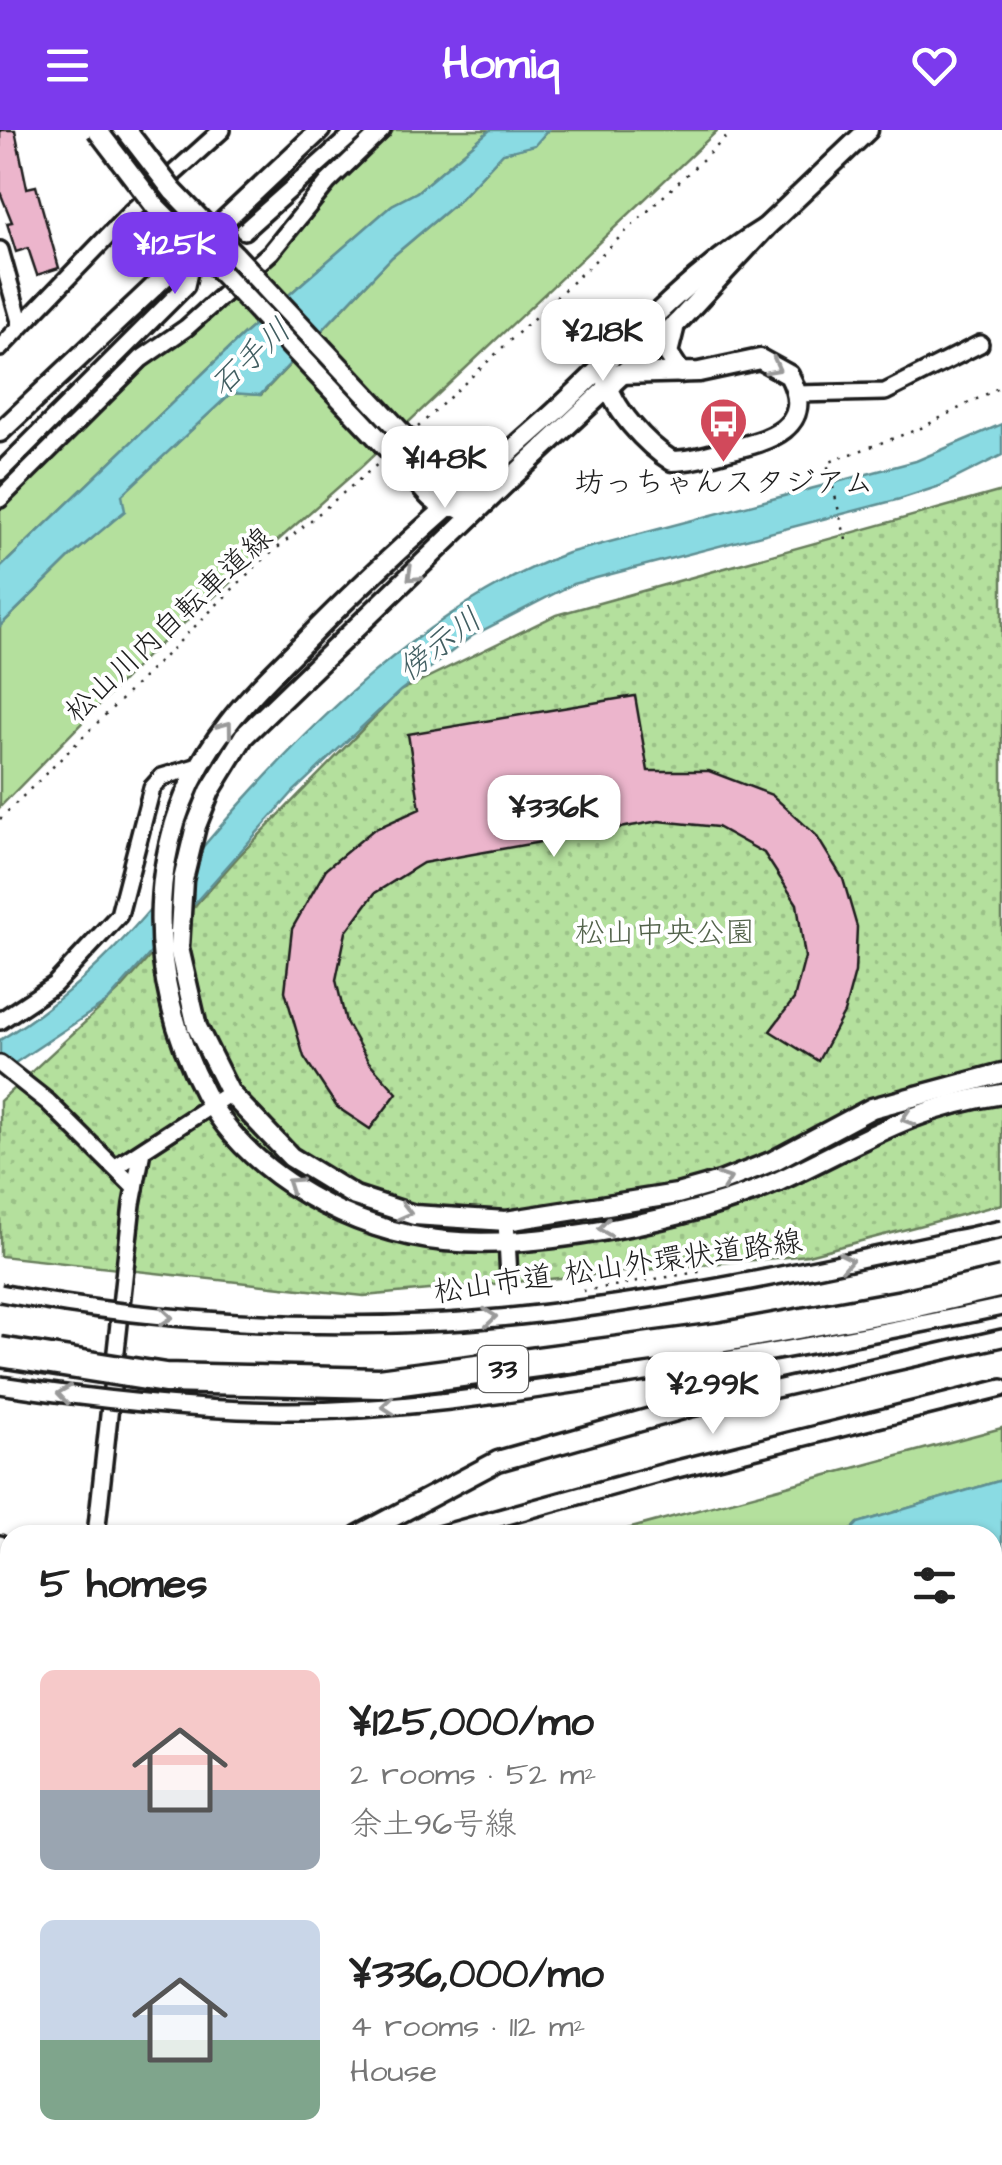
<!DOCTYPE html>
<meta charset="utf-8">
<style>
body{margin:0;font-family:"Architects Daughter","Klee One",sans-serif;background:#f6f6f6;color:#222;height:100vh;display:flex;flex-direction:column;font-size:38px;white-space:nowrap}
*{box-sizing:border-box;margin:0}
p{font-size:32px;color:#767676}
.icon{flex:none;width:55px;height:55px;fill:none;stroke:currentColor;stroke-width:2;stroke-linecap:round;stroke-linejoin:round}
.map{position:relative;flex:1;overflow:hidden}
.side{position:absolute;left:0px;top:1395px;width:1002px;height:640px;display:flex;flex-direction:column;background:#fff;border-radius:30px 30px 0 0;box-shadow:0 2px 8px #0004}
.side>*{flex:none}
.price{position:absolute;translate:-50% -85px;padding:0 22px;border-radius:20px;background:#fff;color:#222;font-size:32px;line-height:65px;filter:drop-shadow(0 2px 5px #0008)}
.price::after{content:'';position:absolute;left:50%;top:60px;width:30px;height:22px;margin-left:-15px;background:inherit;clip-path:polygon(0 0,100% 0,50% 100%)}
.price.selected{background:#7c3aed;color:#fff}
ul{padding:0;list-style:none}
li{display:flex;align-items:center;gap:30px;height:250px;padding:0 40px}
li span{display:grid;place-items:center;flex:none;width:280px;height:200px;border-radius:15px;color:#555}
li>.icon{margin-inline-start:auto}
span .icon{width:120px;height:120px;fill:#fffc;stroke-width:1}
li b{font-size:42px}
h2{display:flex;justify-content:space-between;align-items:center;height:120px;padding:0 40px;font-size:42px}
header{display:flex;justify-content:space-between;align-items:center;height:130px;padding:0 40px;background:#7c3aed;color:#fff;font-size:45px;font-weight:800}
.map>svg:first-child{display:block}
.grass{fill:#b4e09d;stroke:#687e5c;stroke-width:2.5}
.park{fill:url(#park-dots);stroke:#687e5c;stroke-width:2.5}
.water{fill:#8adbe3;stroke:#5e8f93;stroke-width:2.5}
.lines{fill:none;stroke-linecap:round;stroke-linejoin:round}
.stream{stroke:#5e8f93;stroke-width:5}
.building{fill:#ecb5cc;stroke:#1c1c1c;stroke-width:2.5}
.service-casing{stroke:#1c1c1c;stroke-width:15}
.minor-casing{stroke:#1c1c1c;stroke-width:22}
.tertiary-casing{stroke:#1c1c1c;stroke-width:25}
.path{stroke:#1c1c1c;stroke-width:2.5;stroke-dasharray:2.5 8;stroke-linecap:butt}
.service{stroke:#fff;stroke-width:8}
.minor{stroke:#fff;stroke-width:15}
.tertiary{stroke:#fff;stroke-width:18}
.minor-bridge-casing{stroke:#1c1c1c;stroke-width:22;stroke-linecap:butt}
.tertiary-bridge-casing{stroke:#1c1c1c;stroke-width:25;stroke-linecap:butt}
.motorway-bridge-casing{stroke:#1c1c1c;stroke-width:35;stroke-linecap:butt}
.path-bridge{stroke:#1c1c1c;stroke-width:2.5;stroke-dasharray:2.5 8;stroke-linecap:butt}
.minor-bridge{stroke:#fff;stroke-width:15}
.tertiary-bridge{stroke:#fff;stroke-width:18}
.motorway-bridge{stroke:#fff;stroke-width:28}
.oneway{stroke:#999}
.labels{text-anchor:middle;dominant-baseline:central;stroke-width:8;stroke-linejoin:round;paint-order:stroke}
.shield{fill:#fff;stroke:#606060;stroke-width:2.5}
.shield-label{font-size:28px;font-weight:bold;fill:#1c1c1c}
.poi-label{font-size:30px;fill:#1c1c1c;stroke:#fff}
.street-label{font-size:30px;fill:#1c1c1c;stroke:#fff}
.park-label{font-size:30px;fill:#516149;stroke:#fff}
.water-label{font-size:32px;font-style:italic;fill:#425f62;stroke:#fff}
</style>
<header><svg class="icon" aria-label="menu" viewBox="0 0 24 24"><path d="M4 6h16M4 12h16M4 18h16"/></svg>Homiq<svg class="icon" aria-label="heart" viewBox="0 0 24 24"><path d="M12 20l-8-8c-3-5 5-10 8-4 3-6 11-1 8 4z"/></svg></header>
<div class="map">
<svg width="1002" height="2035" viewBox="0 0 1002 2035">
<defs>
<pattern id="park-dots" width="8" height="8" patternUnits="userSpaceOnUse" patternTransform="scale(2.5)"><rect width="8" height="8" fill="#b4e09d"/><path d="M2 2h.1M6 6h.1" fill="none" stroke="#9ac087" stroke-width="1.8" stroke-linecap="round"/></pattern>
</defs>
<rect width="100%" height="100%" fill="#fff"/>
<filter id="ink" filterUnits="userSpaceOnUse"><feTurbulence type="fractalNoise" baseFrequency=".01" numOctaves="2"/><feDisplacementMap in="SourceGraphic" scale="20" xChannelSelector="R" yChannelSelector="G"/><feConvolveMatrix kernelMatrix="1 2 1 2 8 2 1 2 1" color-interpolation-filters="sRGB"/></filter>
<g filter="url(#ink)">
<g class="grass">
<polygon points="394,0 490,0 417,62 392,75 243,205 0,438 0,379 154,228 276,131 335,53"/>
<polygon points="548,0 718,0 360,338 147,526 0,677 0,496 71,426 124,381 121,365 231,263 261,265 392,127 457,72 503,23 534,15"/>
<polygon points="1002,1298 1002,1350 858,1393 847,1405 605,1405"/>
<polygon points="1002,1540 1002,1680 993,1683 993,1544"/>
<polygon points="10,1599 10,1863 0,1865 0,1603"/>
</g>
<polygon class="park" points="1002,361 1002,1074 808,1125 364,1166 0,1126 0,971 122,858 238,727 400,561 556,485"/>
<g class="water">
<polygon points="490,0 548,0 535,15 503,23 457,72 392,127 260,265 231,263 122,365 125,381 71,426 0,496 0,438 243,205 392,75 417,62"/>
<path d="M1002,294V325L940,356L900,369L573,454L472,506L400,561L294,661L108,871L0,943V910C96,852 142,788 213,705C308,595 430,474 568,423L916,331Z"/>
<polygon points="1002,1350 1002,1491 993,1497 992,1405 918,1401 847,1405 858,1393"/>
<polygon points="10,1863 10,2016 0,2020 0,1865"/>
</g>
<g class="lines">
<g class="stream">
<polyline points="992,1808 1002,1805"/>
<polyline points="540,2035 545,2025"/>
</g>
</g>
<g class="building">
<polygon points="0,0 15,0 27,58 36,56 59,138 37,145 28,118 16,122 7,93 12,92 0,62"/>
<polygon points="635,566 648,641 709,641 772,665 816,705 843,749 857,797 855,842 844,883 818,931 770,901 794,869 805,827 797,774 764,723 717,697 659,691 423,733 375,763 346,802 336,850 346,892 368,931 397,963 370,999 337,977 304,927 285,861 292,799 326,739 373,700 420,679 408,604"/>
</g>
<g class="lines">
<defs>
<polyline id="service" points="0,1536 10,1533"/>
<g id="minor">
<polyline points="244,101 357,0"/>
<polyline points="0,120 21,195"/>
<polyline points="0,218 132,81 222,0"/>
<polyline points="796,264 885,262 980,214"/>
<polyline points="0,342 186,156 195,115"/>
<polyline points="0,369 141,229 186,198 271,122 328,52 382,0"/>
<polyline points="0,891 54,855 119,785 152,658 162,647 199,636"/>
<polyline points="0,934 48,972 135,1058"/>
<polyline points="116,1037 230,963"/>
<polyline points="506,1091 509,1147"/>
<path d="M683,1279C712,1259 731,1220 767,1210"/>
<polyline points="687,1279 1002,1208"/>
<polyline points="96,1405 132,1074 142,1021"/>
<polyline points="438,1405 665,1342 1002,1258"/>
<polyline points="0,1414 10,1423"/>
<polyline points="0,1551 10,1547"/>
<polyline points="992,1764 1002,1761"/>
<polyline points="992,1992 1002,1990"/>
<polyline points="405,2025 407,2035"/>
<polyline points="196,2035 227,2025"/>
<polyline points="826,2035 865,2025"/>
</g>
<g id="tertiary">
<polyline points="173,61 235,125"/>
<polyline points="155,76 219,140"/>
<path d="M765,98C678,151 614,230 539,296C461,365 382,432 309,507C282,535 251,563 227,595C142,702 143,847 205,964C250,1047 354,1102 445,1111C535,1120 696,1089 779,1051C859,1014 909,978 1002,964"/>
<polyline points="674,199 668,223 681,243"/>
<path d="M606,247C611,278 647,315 672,331C691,331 710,325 728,320C768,311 817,298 789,245L760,229L699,242L618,244"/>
<polyline points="400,301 444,348 460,379"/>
<polyline points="0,302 320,0"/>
<path d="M385,316C438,367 430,404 507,352L679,191L765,98L868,0"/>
<polyline points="507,352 244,606 210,661 196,696 183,750 179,818 197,897 230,963 291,1027 355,1066 414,1085 506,1091 677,1064 720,1052 773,1031 872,978 1002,943"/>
<polyline points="359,1405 498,1331 683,1279"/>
<polyline points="0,1457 10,1466"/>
</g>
</defs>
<use href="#service" class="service-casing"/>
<use href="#minor" class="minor-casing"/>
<use href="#tertiary" class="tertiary-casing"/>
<g class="path">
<polyline points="418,297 734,0"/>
<polyline points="846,410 827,333 921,298 1002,256"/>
<polyline points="0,689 256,436 379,333"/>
<polyline points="992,1729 1002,1725"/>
<polyline points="87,2035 116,2025"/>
<polyline points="262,2035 292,2025"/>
</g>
<use href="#service" class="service"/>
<use href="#minor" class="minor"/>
<use href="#tertiary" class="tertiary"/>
<defs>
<g id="minor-bridge">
<path d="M0,1163C147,1191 297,1200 447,1192C629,1181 823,1137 1002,1099"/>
<path d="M0,1255C93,1269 186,1280 280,1281C391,1282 503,1265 613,1248C743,1228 873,1205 1002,1177"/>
</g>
<g id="tertiary-bridge">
<polyline points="97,0 155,76"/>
<polyline points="126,0 173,61"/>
<polyline points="235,125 400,301"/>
<polyline points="219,140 385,316"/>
</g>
<polyline id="motorway-bridge" points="0,1222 165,1248 379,1253 719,1208 903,1175 1002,1152"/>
</defs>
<use href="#minor-bridge" class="minor-bridge-casing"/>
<use href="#tertiary-bridge" class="tertiary-bridge-casing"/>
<use href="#motorway-bridge" class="motorway-bridge-casing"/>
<polyline class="path-bridge" points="583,1161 704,1141"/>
<use href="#minor-bridge" class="minor-bridge"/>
<use href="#tertiary-bridge" class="tertiary-bridge"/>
<use href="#motorway-bridge" class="motorway-bridge"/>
</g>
<defs><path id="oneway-chevron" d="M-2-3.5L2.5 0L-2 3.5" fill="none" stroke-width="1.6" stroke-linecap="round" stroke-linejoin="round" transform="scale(2.5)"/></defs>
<g class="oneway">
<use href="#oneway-chevron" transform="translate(774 237) rotate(28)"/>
<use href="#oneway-chevron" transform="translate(413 445) rotate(137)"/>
<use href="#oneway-chevron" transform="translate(226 598) rotate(-53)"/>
<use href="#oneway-chevron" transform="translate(908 988) rotate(162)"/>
<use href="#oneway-chevron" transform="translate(725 1050) rotate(-20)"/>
<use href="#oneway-chevron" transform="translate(293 1054) rotate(-146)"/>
<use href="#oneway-chevron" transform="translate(405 1082) rotate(14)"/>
<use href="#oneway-chevron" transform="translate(605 1098) rotate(172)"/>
<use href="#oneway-chevron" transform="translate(846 1131) rotate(-11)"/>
<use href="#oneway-chevron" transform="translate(166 1187) rotate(5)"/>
<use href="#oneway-chevron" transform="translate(490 1187) rotate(-6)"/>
<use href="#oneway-chevron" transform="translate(64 1264) rotate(-172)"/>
<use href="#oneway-chevron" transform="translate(388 1276) rotate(175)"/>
</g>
</g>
<defs>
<symbol id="bus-pin" viewBox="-11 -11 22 30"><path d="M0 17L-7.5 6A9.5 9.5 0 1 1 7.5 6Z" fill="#d1495b" stroke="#fff"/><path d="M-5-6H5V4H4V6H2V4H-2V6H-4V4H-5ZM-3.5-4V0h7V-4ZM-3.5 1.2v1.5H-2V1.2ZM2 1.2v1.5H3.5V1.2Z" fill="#fff"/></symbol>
</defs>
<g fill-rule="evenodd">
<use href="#bus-pin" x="696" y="264" width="55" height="75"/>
</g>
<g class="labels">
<rect class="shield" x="478" y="1216" width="50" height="46" rx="8"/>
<g class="shield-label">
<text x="503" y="1239">33</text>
</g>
<g class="poi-label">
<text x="724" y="353">坊っちゃんスタジアム</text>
</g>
<g class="street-label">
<text transform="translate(169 495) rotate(-43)">松山川内自転車道線</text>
<text transform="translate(618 1137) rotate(-8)">松山市道 松山外環状道路線</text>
</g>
<g class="park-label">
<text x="665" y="803">松山中央公園</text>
</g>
<g class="water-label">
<text transform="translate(251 228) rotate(-43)">石手川</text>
<text transform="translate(440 515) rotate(-38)">傍示川</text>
</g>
</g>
</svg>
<b class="price selected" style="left:175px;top:167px">¥125K</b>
<b class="price" style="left:603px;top:254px">¥218K</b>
<b class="price" style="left:445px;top:381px">¥148K</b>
<b class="price" style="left:554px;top:730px">¥336K</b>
<b class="price" style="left:713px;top:1307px">¥299K</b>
<section class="side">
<h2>5 homes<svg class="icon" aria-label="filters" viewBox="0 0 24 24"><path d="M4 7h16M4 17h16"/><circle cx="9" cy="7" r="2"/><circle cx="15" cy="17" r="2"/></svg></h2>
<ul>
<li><span style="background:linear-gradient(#f6c9c9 60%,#9aa5b1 0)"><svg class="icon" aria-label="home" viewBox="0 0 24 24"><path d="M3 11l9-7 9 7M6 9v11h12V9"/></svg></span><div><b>¥125,000/mo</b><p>2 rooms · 52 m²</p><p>余土96号線</p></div></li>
<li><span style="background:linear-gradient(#c9d6e8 60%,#7fa58c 0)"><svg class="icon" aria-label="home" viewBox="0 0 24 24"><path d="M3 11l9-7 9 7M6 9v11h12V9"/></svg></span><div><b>¥336,000/mo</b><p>4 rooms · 112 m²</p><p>House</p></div></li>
</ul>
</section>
</div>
